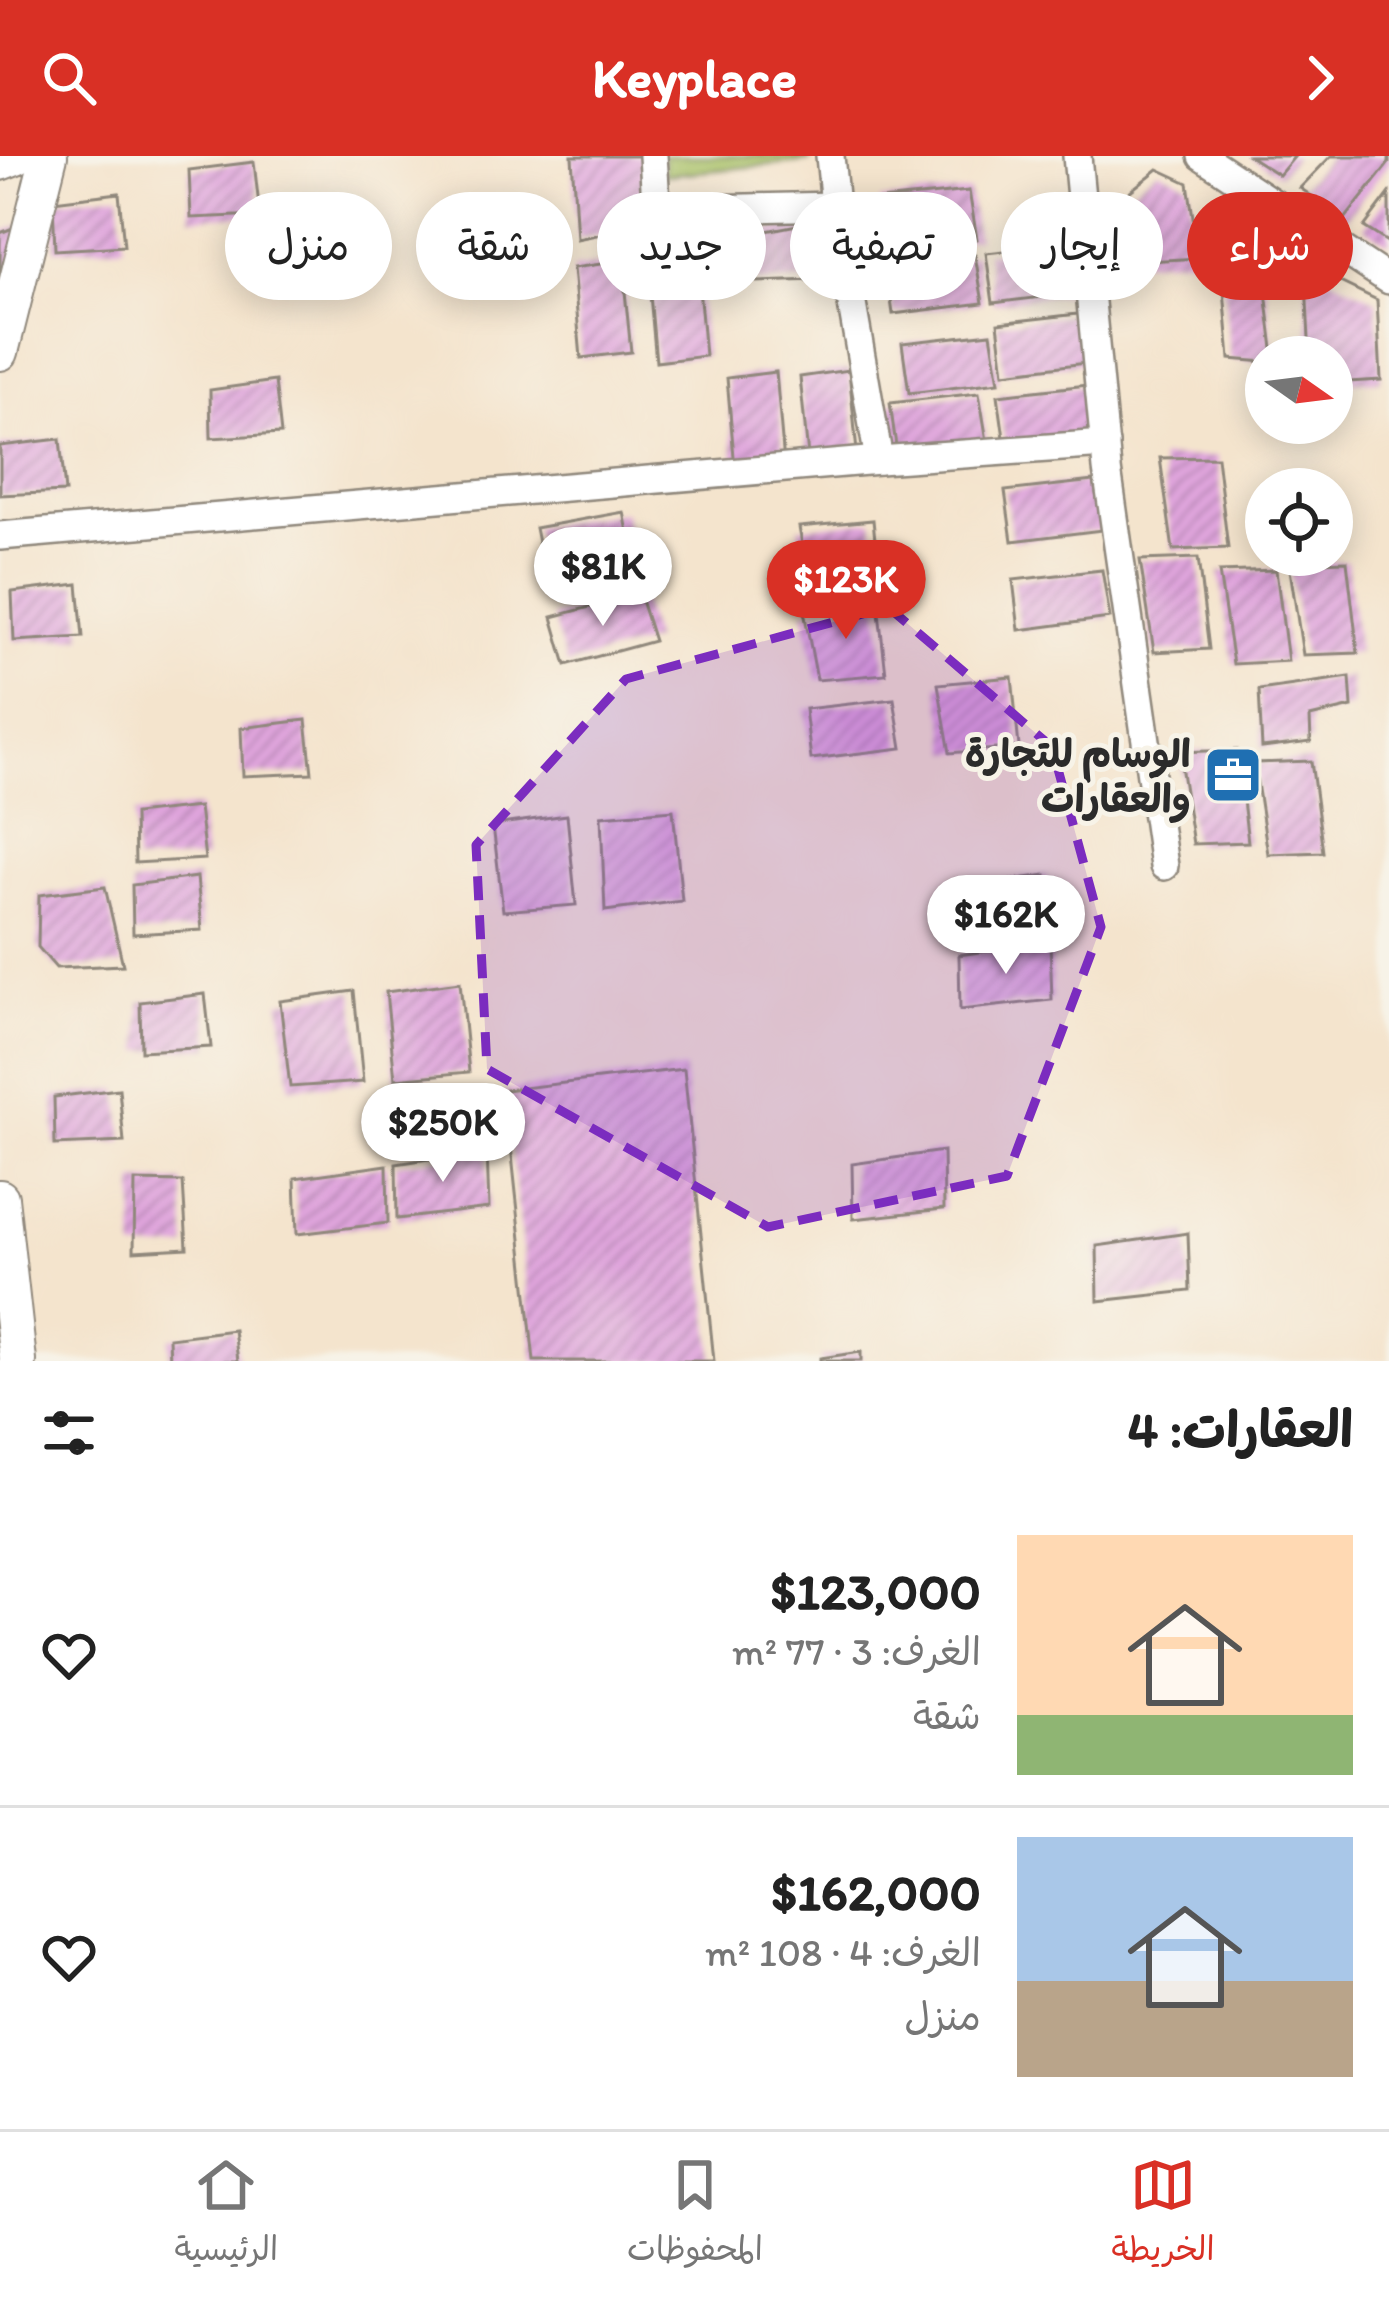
<!DOCTYPE html>
<html lang="ar">
<meta charset="utf-8">
<style>
body{margin:0;font-family:Itim,"Playpen Sans Arabic",sans-serif;background:#f2f2f2;color:#222;direction:rtl;height:100vh;display:flex;flex-direction:column;font-size:45px;white-space:nowrap}
*{box-sizing:border-box;margin:0}
p{font-size:39px;color:#767676}
.icon{flex:none;width:66px;height:66px;fill:none;stroke:currentColor;stroke-width:2;stroke-linecap:round;stroke-linejoin:round}
.map{position:relative;height:1205px;overflow:hidden;direction:ltr}
.panel{display:flex;flex-direction:column;background:#fff;flex:1}
.panel>*{flex:none}
.banner{position:absolute;left:36px;top:36px;width:1317px;height:108px;direction:rtl;display:flex;gap:24px}
.needle{width:78px;rotate:104deg}
.tools{position:absolute;left:1245px;top:180px;display:grid;gap:24px}
.tools a{display:grid;place-items:center;width:108px;height:108px;border-radius:50%;background:#fff;box-shadow:0 6px 30px #0003;font-size:60px}
.price{position:absolute;translate:-50% -102px;padding:0 27px;border-radius:42px;background:#fff;color:#222;font-size:39px;line-height:78px;filter:drop-shadow(0 3px 6px #0008)}
.price::after{content:'';position:absolute;left:50%;top:72px;width:36px;height:27px;margin-left:-18px;background:inherit;clip-path:polygon(0 0,100% 0,50% 100%)}
.price.active{background:#d93025;color:#fff}
ul{padding:0;list-style:none}
li{display:flex;align-items:center;gap:36px;height:300px;padding:0 36px}
li+li{border-top:3px solid #e0e0e0}
li span{display:grid;place-items:center;flex:none;width:336px;height:240px;border-radius:0px;color:#555}
li>.icon{margin-inline-start:auto}
span .icon{width:144px;height:144px;fill:#fffc;stroke-width:1}
li b{font-size:51px}
h2{display:flex;justify-content:space-between;align-items:center;height:144px;padding:0 36px;font-size:51px}
.tag{padding:0 42px;border-radius:54px;background:#fff;box-shadow:0 6px 30px #0003;font-size:42px;line-height:108px}
.tag.active{background:#d93025;color:#fff}
header{display:flex;justify-content:space-between;align-items:center;height:156px;padding:0 36px;background:#d93025;color:#fff;font-size:54px;font-weight:800}
.tab-bar{display:flex;justify-content:space-around;align-items:center;height:168px;border-top:3px solid #e0e0e0;background:#fff;font-size:33px;color:#767676}
.tab-bar a{display:grid;justify-items:center;gap:6px}
.tab-bar .active{color:#d93025}
.map>svg:first-child{display:block}
.garden{fill:#a6bf64;stroke:#687548;stroke-width:3}
.building{fill:url(#building-hatch)}
.lines{fill:none;stroke-linecap:round;stroke-linejoin:round}
.minor-casing{stroke:#90887c;stroke-width:32}
.tertiary-casing{stroke:#90887c;stroke-width:40}
.minor{stroke:#fff;stroke-width:27}
.tertiary{stroke:#fff;stroke-width:36}
.marked{fill:#7b2cbf;fill-opacity:0.2;stroke:#7b2cbf;stroke-width:9;stroke-dasharray:24 15;stroke-linejoin:round}
.labels{text-anchor:middle;dominant-baseline:central;stroke-width:10;stroke-linejoin:round;paint-order:stroke}
.poi-label{font-size:39px;font-weight:bold;fill:#2b2b2b;stroke:#f7f3e8;text-anchor:end}
</style>
<header><svg class="icon" aria-label="forward" viewBox="0 0 24 24"><path d="M9 5l7 7-7 7"/></svg>Keyplace<svg class="icon" aria-label="search" viewBox="0 0 24 24"><circle cx="10" cy="10" r="6"/><path d="M15 15l6 6"/></svg></header>
<div class="map">
<svg width="1389" height="1205" viewBox="0 0 1389 1205">
<defs>
<pattern id="building-hatch" width="6" height="6" patternUnits="userSpaceOnUse" patternTransform="scale(3)"><rect width="6" height="6" fill="#dfa4dc"/><path d="M-1 1l2-2M0 6l6-6M5 7l2-2" fill="none" stroke="#b586b3"/></pattern>
</defs>
<rect width="100%" height="100%" fill="#f7f3e8"/>
<filter id="ink" filterUnits="userSpaceOnUse"><feTurbulence type="fractalNoise" baseFrequency=".00833" numOctaves="2"/><feDisplacementMap in="SourceGraphic" scale="24" xChannelSelector="R" yChannelSelector="G"/><feConvolveMatrix kernelMatrix="1 2 1 2 8 2 1 2 1" color-interpolation-filters="sRGB"/></filter>
<filter id="wash" filterUnits="userSpaceOnUse"><feTurbulence type="fractalNoise" baseFrequency=".004" numOctaves="4" result="noise"/><feDisplacementMap in="SourceGraphic" scale="48" xChannelSelector="R" yChannelSelector="G"/><feGaussianBlur stdDeviation="2.7" result="paint"/><feColorMatrix in="noise" values="0 0 0 0 0 0 0 0 0 0 0 0 0 0 0 0 0 1.4 0 .05"/><feComposite in="paint" operator="in"/></filter>
<g filter="url(#wash)">
<rect width="100%" height="100%" fill="#f4e4cd"/>
<polygon class="garden" points="663,0 808,0 809,5 665,19"/>
<g id="blocks">
<g class="building">
<polygon points="572,0 641,0 646,69 577,83"/>
<polygon points="1249,0 1295,0 1279,19"/>
<polygon points="1331,0 1389,0 1389,7 1345,63 1300,32"/>
<polygon points="254,6 260,59 191,62 189,14"/>
<polygon points="1158,13 1188,27 1199,102 1130,106 1129,36"/>
<polygon points="969,35 977,83 887,94 880,44"/>
<polygon points="119,37 124,90 55,94 53,45"/>
<polygon points="1389,38 1389,87 1364,71"/>
<polygon points="1216,43 1257,63 1274,201 1266,201 1266,206 1230,203"/>
<polygon points="25,67 0,145 0,77"/>
<polygon points="807,67 816,124 757,126 756,77"/>
<polygon points="1075,87 1083,136 993,147 986,97"/>
<polygon points="975,99 983,147 893,158 886,108"/>
<polygon points="622,105 631,196 581,202 573,112"/>
<polygon points="697,109 705,200 656,206 648,116"/>
<polygon points="1305,109 1377,144 1381,224 1332,227 1332,201 1310,201"/>
<polygon points="1087,157 1094,206 1004,217 998,167"/>
<polygon points="991,177 999,226 909,237 902,187"/>
<polygon points="849,214 857,296 808,300 800,221"/>
<polygon points="776,216 784,307 735,312 727,222"/>
<polygon points="275,225 281,278 211,282 210,234"/>
<polygon points="1088,229 1095,278 1005,289 998,239"/>
<polygon points="979,237 987,285 897,297 890,247"/>
<polygon points="60,283 65,336 0,339 0,290"/>
<polygon points="1217,301 1228,392 1173,394 1160,302"/>
<polygon points="1094,325 1102,374 1012,385 1005,335"/>
<polygon points="624,356 634,405 545,421 535,372"/>
<polygon points="873,364 880,433 811,440 799,371"/>
<polygon points="1198,402 1209,493 1154,496 1140,404"/>
<polygon points="1347,405 1358,497 1303,499 1289,407"/>
<polygon points="1102,414 1110,462 1019,474 1013,424"/>
<polygon points="1276,414 1288,505 1233,508 1219,416"/>
<polygon points="78,428 83,481 14,485 12,436"/>
<polygon points="639,438 654,485 566,509 552,461"/>
<polygon points="878,447 886,518 817,524 804,455"/>
<polygon points="1012,521 1019,591 950,597 938,528"/>
<polygon points="1350,521 1352,551 1310,561 1311,586 1262,592 1259,534"/>
<polygon points="894,543 902,592 811,603 805,553"/>
<polygon points="306,564 312,617 243,620 241,572"/>
<polygon points="1237,594 1248,686 1193,688 1179,596"/>
<polygon points="1311,605 1323,696 1268,698 1254,607"/>
<polygon points="199,651 205,703 135,707 134,658"/>
<polygon points="673,654 682,745 605,755 601,660"/>
<polygon points="567,659 576,749 503,755 493,669"/>
<polygon points="1046,719 1048,777 956,787 955,732"/>
<polygon points="197,721 202,774 133,778 132,729"/>
<polygon points="105,731 123,809 56,812 38,791 39,739"/>
<polygon points="1050,786 1052,844 960,854 959,799"/>
<polygon points="460,826 469,916 395,923 386,836"/>
<polygon points="354,835 363,926 290,931 280,845"/>
<polygon points="205,838 211,891 141,895 140,846"/>
<polygon points="684,913 714,1205 534,1205 505,934"/>
<polygon points="119,933 124,986 55,989 54,941"/>
<polygon points="487,994 489,1052 397,1063 396,1008"/>
<polygon points="943,995 944,1053 853,1063 852,1008"/>
<polygon points="387,1009 388,1067 297,1078 295,1022"/>
<polygon points="135,1025 183,1026 187,1092 134,1095"/>
<polygon points="1188,1077 1190,1135 1098,1145 1097,1090"/>
<polygon points="234,1174 238,1205 170,1205 169,1182"/>
<polygon points="861,1196 861,1205 820,1205 820,1202"/>
</g>
</g>
</g>
<g filter="url(#ink)">
<use href="#blocks" fill-opacity="0" stroke="#90887c" stroke-width="3"/>
<g class="lines">
<defs>
<g id="minor">
<polyline points="653,0 656,46 666,54 835,50"/>
<polyline points="830,0 835,50 879,304 1105,288"/>
<polyline points="1077,0 1107,313 1164,710"/>
<polyline points="1202,0 1389,124"/>
<polyline points="0,380 879,304"/>
</g>
<g id="tertiary">
<polyline points="0,6 16,0"/>
<polyline points="0,196 49,0"/>
<polyline points="0,1042 18,1205"/>
</g>
</defs>
<use href="#minor" class="minor-casing"/>
<use href="#tertiary" class="tertiary-casing"/>
<use href="#minor" class="minor"/>
<use href="#tertiary" class="tertiary"/>
</g>
</g>
<path class="marked" d="M888,451L1052,591L1101,771L1007,1020L768,1071L487,913L476,689L626,523Z"/>
<defs>
<symbol id="office-square" viewBox="-11 -11 22 22"><rect x="-9" y="-9" width="18" height="18" rx="4" fill="#1f6fb2" stroke="#f7f3e8"/><path d="M-6-3h4V-5.5h4V-3h4V5H-6ZM-1-4.5V-3h2v-1.5ZM-6 0V1H6V0Z" fill="#fff"/></symbol>
</defs>
<g fill-rule="evenodd">
<use href="#office-square" x="1200" y="586" width="66" height="66"/>
</g>
<g class="labels">
<g class="poi-label">
<text x="1191" y="597">الوسام للتجارة<tspan x="1191" dy="45">والعقارات</tspan></text>
</g>
</g>
</svg>
<div class="tools">
<a><svg class="needle" viewBox="-14 -14 28 28"><path d="M0-13l5 13h-10z" fill="#e53935"/><path d="M0 13l5-13h-10z" fill="#767676"/></svg></a>
<a><svg class="icon" aria-label="locate" viewBox="0 0 24 24"><circle cx="12" cy="12" r="6"/><path d="M12 2v4M12 18v4M2 12h4M18 12h4"/></svg></a>
</div>
<b class="price" style="left:603px;top:473px">$81K</b>
<b class="price active" style="left:846px;top:486px">$123K</b>
<b class="price" style="left:1006px;top:821px">$162K</b>
<b class="price" style="left:443px;top:1029px">$250K</b>
<div class="banner">
<a class="tag active">شراء</a>
<a class="tag">إيجار</a>
<a class="tag">تصفية</a>
<a class="tag">جديد</a>
<a class="tag">شقة</a>
<a class="tag">منزل</a>
</div>
</div>
<section class="panel">
<h2>العقارات: 4<svg class="icon" aria-label="filters" viewBox="0 0 24 24"><path d="M4 7h16M4 17h16"/><circle cx="9" cy="7" r="2"/><circle cx="15" cy="17" r="2"/></svg></h2>
<ul>
<li><span style="background:linear-gradient(#ffd9b3 75%,#8fb573 0)"><svg class="icon" aria-label="home" viewBox="0 0 24 24"><path d="M3 11l9-7 9 7M6 9v11h12V9"/></svg></span><div><b>$123,000</b><p>الغرف: 3 · 77 m²</p><p>شقة</p></div><svg class="icon" aria-label="heart" viewBox="0 0 24 24"><path d="M12 20l-8-8c-3-5 5-10 8-4 3-6 11-1 8 4z"/></svg></li>
<li><span style="background:linear-gradient(#a9c7e8 60%,#b9a48a 0)"><svg class="icon" aria-label="home" viewBox="0 0 24 24"><path d="M3 11l9-7 9 7M6 9v11h12V9"/></svg></span><div><b>$162,000</b><p>الغرف: 4 · 108 m²</p><p>منزل</p></div><svg class="icon" aria-label="heart" viewBox="0 0 24 24"><path d="M12 20l-8-8c-3-5 5-10 8-4 3-6 11-1 8 4z"/></svg></li>
</ul>
</section>
<nav class="tab-bar">
<a class="active"><svg class="icon" aria-label="map" viewBox="0 0 24 24"><path d="M3 6l6-2 6 2 6-2v14l-6 2-6-2-6 2zM9 4v14M15 6v14"/></svg>الخريطة</a>
<a><svg class="icon" aria-label="saved" viewBox="0 0 24 24"><path d="M7 4h10v16l-5-4-5 4z"/></svg>المحفوظات</a>
<a><svg class="icon" aria-label="home" viewBox="0 0 24 24"><path d="M3 11l9-7 9 7M6 9v11h12V9"/></svg>الرئيسية</a>
</nav>
